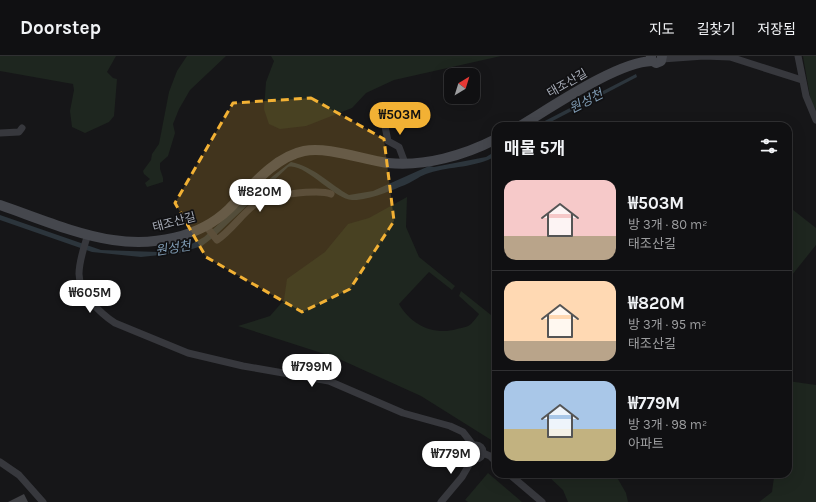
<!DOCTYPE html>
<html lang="ko">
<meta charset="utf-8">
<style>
body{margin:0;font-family:Karla,"Noto Sans KR",sans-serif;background:#1e1e20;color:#f1f3f6;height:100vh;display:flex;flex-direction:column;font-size:15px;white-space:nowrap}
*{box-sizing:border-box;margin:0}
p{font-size:13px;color:#9c9d9f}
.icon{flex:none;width:22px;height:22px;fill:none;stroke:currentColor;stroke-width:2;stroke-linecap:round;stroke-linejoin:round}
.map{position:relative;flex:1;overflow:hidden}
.sheet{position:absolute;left:492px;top:66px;width:300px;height:356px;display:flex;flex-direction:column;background:#101012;border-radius:12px;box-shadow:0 4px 16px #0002,0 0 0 1px #303032}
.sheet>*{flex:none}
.needle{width:26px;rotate:38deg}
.tools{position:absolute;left:444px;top:12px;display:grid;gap:8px}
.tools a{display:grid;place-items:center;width:36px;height:36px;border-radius:8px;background:#101012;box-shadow:0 4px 16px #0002,0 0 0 1px #303032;font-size:20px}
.price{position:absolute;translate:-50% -34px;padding:0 9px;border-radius:14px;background:#fff;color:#222;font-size:13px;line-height:26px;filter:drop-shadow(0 1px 2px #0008)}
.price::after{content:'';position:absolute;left:50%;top:24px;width:12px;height:9px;margin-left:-6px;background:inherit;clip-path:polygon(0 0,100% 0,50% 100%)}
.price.current{background:#f2b134;color:#111}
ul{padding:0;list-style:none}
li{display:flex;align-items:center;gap:12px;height:100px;padding:0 12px}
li+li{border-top:1px solid #303032}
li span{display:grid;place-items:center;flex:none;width:112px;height:80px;border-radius:12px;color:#555}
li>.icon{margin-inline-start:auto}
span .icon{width:48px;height:48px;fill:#fffc;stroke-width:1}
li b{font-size:17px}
h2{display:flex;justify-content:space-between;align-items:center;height:48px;padding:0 12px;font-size:17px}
header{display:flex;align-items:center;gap:24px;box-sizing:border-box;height:56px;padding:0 20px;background:#101012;border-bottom:1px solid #303032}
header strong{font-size:19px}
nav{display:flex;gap:22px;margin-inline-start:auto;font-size:14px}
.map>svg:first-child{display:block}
.green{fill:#1e261f}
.water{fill:#2c353c}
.building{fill:#404145}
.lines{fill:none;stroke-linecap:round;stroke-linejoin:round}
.street{stroke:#37383d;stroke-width:7}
.secondary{stroke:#45474d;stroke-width:10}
.marked{fill:#f2b134;fill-opacity:0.2;stroke:#f2b134;stroke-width:3;stroke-dasharray:8 5;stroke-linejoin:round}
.labels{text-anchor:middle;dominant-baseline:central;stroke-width:3.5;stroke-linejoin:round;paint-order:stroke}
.street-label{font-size:12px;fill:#a8adb8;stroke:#111113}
.water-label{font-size:13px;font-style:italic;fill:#7f9bb3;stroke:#111113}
</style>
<header>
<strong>Doorstep</strong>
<nav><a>지도</a><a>길찾기</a><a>저장됨</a></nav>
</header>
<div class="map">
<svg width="816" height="446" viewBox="0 0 816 446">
<rect width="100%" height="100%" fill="#161618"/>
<g class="green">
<polygon points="0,0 116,0 107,16 113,22 117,23 114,60 109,66 85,77 72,71 70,55 74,34 73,28 0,15"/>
<polygon points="187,0 226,0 190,34 179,53 173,68 175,77 168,100 160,107 160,113 163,122 163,126 147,131 145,127 150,123 144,118 143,115 151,104 152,98 159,88 169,36 177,15"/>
<polygon points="271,0 501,0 394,24 366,37 352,52 306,70 280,73 269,68 264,53 266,26 274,5"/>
<polygon points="803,0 816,0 816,54 811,46"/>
<path d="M407,141L406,171L419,201L455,230L452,234L429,216L399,248C411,269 434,280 457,273C461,272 468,271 471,268C474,265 477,261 479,258L459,240L461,235L496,263V387L421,340L337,302L238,270L270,260L284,244L287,223L325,196L348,168L369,162Z"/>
<polygon points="788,150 816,172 816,189 788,224"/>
<polygon points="788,325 816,329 816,446 759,446 772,436 774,421 771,418 788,418"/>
<polygon points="488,417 522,446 468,446 465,444"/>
<polygon points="546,418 615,418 626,437 628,446 568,446 563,434"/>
</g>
<g class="water">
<polygon points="636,18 637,21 543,70 535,70"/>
<path d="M496,95V100C475,112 451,110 429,117C421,119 414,125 407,128C393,134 367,145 352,144C335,144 304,106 288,111L215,180L202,190L179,197L141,201L92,196L0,164V159L101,194L158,196L188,190L204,181L273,120L291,106C313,110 331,129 349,139L373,135L429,110L434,111L486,101Z"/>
</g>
<polygon class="building" points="24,438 28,446 8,446"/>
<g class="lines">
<g class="street">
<polyline points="798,0 806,40 816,64"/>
<polyline points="662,3 704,0 730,1 802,24"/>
<polyline points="382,56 388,85 399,91 405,107"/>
<polyline points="0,77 19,76 22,72"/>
<path d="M206,170L217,184C232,174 243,156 258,146C268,139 319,133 331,138"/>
<path d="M88,178C84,191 79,205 79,218C79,237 101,258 115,267L188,297L243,310L329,325L403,357L450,370L463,376L473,389"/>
<circle cx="476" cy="396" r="7"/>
<polyline points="483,397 490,400 496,406"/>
<polyline points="0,406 19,419 43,446"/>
<polyline points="509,418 542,446"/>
<polyline points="441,446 462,421 473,402"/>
</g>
<g class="secondary">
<polyline points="651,0 651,4 656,7 661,5 662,0"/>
<path d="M520,70C552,51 617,6 652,5"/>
<path d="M0,149C35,161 77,179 113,184C153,190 199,182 229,153C250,132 274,101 304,95C327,90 364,104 388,107C424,111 465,99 496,83"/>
</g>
</g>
<path class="marked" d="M311,42L384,83L394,165L350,233L302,256L206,201L175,147L233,47Z"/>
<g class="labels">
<g class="street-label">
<text transform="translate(567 27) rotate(-30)">태조산길</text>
<text transform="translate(174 166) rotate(-15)">태조산길</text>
</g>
<g class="water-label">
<text transform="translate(586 45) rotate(-27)">원성천</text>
<text transform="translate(173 192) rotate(-9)">원성천</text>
</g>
</g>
</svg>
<div class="tools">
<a><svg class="needle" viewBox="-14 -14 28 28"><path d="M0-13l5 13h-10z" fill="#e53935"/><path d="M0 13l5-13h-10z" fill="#9c9d9f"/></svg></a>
</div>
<b class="price current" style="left:400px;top:80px">₩503M</b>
<b class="price" style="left:260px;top:157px">₩820M</b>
<b class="price" style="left:90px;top:258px">₩605M</b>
<b class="price" style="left:312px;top:332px">₩799M</b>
<b class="price" style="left:451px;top:419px">₩779M</b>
<section class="sheet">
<h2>매물 5개<svg class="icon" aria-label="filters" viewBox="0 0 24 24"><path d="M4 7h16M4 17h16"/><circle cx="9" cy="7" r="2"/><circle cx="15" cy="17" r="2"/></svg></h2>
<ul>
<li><span style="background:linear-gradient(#f6c9c9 70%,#b9a48a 0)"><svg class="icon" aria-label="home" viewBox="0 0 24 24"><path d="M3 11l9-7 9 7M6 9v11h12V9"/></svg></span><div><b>₩503M</b><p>방 3개 · 80 m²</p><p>태조산길</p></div></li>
<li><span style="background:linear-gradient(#ffd9b3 75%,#b9a48a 0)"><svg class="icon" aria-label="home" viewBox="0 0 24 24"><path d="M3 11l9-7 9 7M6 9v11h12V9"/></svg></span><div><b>₩820M</b><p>방 3개 · 95 m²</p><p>태조산길</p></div></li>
<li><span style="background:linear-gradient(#a9c7e8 60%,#c2b280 0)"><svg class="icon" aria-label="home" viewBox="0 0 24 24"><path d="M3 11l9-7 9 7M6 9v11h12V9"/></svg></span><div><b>₩779M</b><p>방 3개 · 98 m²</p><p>아파트</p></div></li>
</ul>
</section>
</div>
